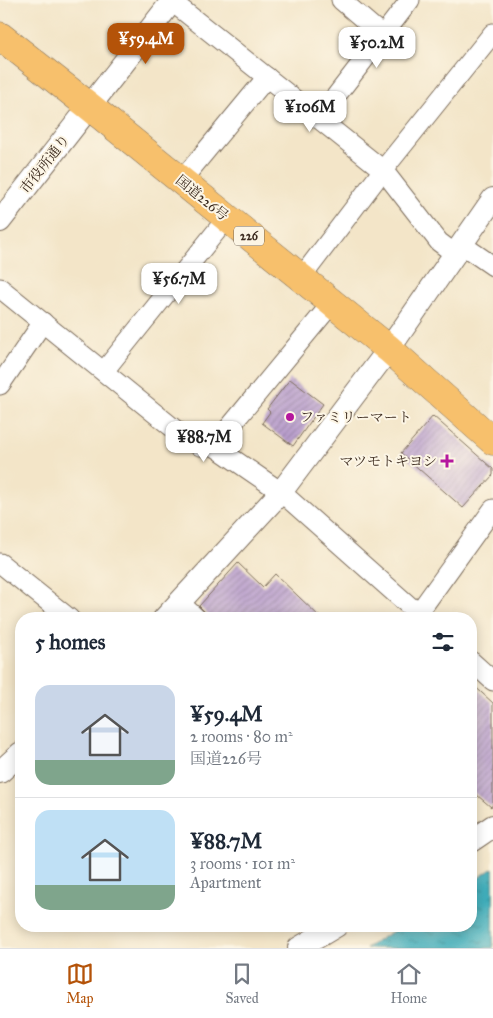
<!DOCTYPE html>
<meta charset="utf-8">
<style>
body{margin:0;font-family:"IM FELL Great Primer","Noto Serif JP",serif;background:#f6f6f7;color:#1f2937;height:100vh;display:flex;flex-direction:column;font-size:19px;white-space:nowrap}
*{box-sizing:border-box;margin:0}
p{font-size:16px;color:#747a83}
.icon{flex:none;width:28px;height:28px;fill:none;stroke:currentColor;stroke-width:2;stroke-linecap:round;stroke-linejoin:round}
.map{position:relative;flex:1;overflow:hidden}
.drawer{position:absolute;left:15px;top:612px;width:462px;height:320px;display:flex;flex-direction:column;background:#fff;border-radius:20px;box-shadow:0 2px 12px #0003}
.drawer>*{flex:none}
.price{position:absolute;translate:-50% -42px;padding:0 11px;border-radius:10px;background:#fff;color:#222;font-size:16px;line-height:32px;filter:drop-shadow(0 1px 2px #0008)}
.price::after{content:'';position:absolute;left:50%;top:30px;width:15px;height:11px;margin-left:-8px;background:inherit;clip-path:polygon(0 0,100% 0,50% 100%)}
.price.active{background:#b45309;color:#fff}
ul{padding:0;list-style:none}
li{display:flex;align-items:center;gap:15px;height:125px;padding:0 20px}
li+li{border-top:1px solid #e0e1e3}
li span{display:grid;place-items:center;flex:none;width:140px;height:100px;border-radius:15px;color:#555}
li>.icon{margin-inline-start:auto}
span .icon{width:60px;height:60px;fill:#fffc;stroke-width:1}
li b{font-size:21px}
h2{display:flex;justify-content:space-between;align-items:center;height:60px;padding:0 20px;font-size:21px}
.tabs{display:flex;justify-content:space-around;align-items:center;height:70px;border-top:1px solid #e0e1e3;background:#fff;font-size:14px;color:#747a83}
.tabs a{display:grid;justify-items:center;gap:2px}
.tabs .active{color:#b45309}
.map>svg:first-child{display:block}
.water{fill:url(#water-ripples);stroke:#3d6c6c}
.building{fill:url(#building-hatch)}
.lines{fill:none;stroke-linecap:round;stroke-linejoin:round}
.minor-casing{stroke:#7b6b5a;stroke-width:21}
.tertiary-casing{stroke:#7b6b5a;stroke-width:24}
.trunk-casing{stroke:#7b6b5a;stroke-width:29}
.minor{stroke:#fff;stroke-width:19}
.tertiary{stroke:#fff;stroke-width:22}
.trunk{stroke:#f7c06c;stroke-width:28}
.poi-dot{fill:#b5179e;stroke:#fcf5e5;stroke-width:2}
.labels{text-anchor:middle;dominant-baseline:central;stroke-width:4;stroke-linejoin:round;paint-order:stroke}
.shield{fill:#fcf5e5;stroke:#75675a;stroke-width:1}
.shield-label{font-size:12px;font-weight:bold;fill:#3b2a1e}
.street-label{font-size:14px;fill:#3b2a1e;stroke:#fcf5e5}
.poi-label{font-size:14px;fill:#3b2a1e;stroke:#fcf5e5;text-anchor:start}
</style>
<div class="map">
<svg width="493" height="948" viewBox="0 0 493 948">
<defs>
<pattern id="water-ripples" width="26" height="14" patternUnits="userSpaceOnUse" patternTransform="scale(1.25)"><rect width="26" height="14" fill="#3faebb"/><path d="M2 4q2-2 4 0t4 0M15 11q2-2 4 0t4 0" fill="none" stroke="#368e97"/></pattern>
<pattern id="building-hatch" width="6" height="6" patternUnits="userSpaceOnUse" patternTransform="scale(1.25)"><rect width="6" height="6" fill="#b79ccc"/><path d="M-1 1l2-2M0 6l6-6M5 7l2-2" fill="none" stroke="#967fa5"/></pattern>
</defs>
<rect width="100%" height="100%" fill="#fcf5e5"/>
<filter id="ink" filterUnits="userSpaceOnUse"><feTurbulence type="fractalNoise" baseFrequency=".02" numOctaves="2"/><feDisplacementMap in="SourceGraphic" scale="10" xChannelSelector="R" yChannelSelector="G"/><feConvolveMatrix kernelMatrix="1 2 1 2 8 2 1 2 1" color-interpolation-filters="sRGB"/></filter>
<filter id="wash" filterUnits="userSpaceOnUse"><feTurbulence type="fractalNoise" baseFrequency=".0096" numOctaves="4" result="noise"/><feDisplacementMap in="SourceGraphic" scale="20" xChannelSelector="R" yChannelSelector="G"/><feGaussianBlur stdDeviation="1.12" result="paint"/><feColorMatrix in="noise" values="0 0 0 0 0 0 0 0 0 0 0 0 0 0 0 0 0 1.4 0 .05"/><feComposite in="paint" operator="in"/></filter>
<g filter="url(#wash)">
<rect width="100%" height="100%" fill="#f3e5c8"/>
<polygon class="water" points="493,868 493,948 366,948 401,926 471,926 471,883"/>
<g id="blocks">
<g class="building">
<polygon points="290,379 323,404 293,446 262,423 270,412 267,409"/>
<polygon points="433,416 493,469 493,475 463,508 401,453"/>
<polygon points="238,563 263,587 275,574 322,619 212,619 199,606"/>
<polygon points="471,683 493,703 493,804 491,807 471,790"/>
</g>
</g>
</g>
<g filter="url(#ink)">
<use href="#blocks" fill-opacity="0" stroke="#7b6b5a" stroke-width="1"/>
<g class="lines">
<defs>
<g id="minor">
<polyline points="170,0 383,170 439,242 455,254"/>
<polyline points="341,0 382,35"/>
<polyline points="319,118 410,0"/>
<polyline points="181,181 267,77"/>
<polyline points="461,244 493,266"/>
<polyline points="301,278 383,170 493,33"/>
<polyline points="0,288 183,436 200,446 214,446 281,492 424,619"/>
<polyline points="104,371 227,218"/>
<polyline points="0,385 43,322"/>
<polyline points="214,446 332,303"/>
<polyline points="0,563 70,619"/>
<polyline points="414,619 493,509"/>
<polyline points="471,661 493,681"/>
</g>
<g id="tertiary">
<polyline points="0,221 173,0"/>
<polyline points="179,604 195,619"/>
<polyline points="164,619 281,492 389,349 493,199"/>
<polyline points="0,772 21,753"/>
<polyline points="471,841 493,826"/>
<polyline points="299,948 336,926"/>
</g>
<polyline id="trunk" points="0,36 89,106 389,349 493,441"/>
</defs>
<use href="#minor" class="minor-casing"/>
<use href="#tertiary" class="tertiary-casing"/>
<use href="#trunk" class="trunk-casing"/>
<use href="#minor" class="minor"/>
<use href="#tertiary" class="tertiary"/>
<use href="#trunk" class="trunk"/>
</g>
</g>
<g class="poi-dot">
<circle cx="290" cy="417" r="5"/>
<path d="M444.5 453.5h5v5h5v5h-5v5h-5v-5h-5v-5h5z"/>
</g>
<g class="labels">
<rect class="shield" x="234" y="226.5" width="30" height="19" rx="4"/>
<g class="shield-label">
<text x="249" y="236">226</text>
</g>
<g class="street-label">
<text transform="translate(45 164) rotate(-52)">市役所通り</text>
<text transform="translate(202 198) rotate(39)">国道226号</text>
</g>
<g class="poi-label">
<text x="300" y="417">ファミリーマート</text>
<text x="437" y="461" text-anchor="end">マツモトキヨシ</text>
</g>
</g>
</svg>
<b class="price active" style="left:146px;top:65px">¥59.4M</b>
<b class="price" style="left:377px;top:69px">¥50.2M</b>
<b class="price" style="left:310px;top:133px">¥106M</b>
<b class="price" style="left:179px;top:305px">¥56.7M</b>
<b class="price" style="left:204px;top:463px">¥88.7M</b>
<section class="drawer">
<h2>5 homes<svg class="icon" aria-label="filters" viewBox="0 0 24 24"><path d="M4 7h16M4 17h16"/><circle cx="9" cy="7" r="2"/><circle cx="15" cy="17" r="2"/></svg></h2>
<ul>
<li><span style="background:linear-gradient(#c9d6e8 75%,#7fa58c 0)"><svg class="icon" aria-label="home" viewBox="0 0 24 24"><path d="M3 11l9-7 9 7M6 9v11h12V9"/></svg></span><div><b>¥59.4M</b><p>2 rooms · 80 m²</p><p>国道226号</p></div></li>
<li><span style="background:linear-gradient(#bfe0f5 75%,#7fa58c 0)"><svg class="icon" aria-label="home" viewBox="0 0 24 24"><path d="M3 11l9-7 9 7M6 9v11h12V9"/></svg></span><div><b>¥88.7M</b><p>3 rooms · 101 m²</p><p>Apartment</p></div></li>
</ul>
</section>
</div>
<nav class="tabs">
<a class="active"><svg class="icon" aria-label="map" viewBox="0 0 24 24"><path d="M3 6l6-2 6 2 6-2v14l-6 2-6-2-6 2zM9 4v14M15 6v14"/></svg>Map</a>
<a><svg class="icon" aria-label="saved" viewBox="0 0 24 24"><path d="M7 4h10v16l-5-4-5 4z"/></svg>Saved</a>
<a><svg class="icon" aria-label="home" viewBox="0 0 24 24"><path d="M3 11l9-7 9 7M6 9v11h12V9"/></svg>Home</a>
</nav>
